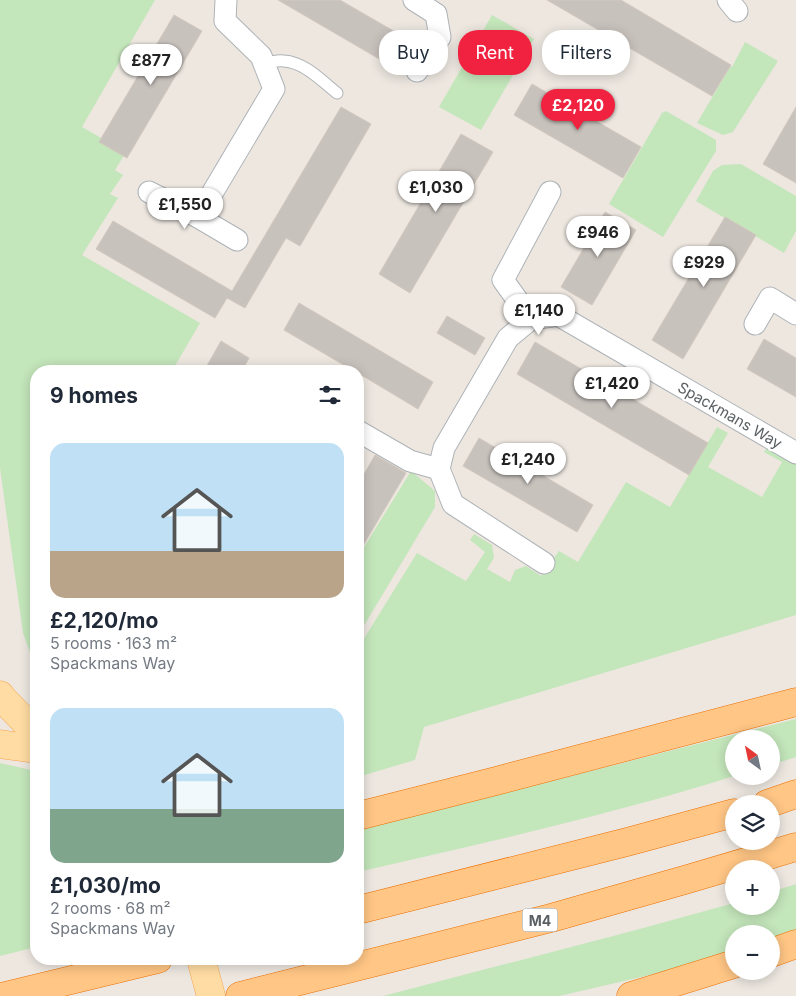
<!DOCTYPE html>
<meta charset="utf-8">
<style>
body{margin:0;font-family:Inter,sans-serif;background:#f6f6f7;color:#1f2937;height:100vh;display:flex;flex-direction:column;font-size:19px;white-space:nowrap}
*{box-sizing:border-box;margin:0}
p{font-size:16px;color:#747a83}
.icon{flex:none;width:28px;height:28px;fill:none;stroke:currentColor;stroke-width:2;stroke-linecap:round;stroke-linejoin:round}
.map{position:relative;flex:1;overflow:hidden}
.panel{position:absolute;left:30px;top:365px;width:334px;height:600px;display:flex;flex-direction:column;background:#fff;border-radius:20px;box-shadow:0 2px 12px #0003}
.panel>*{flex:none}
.banner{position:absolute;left:379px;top:30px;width:341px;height:45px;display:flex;gap:10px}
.needle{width:32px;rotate:327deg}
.fabs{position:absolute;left:725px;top:730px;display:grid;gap:10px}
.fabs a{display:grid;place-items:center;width:55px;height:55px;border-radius:50%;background:#fff;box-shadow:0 2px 12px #0003;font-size:25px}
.price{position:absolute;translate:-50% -42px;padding:0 11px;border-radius:18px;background:#fff;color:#222;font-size:16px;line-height:32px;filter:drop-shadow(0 1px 2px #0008)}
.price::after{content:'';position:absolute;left:50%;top:30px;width:15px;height:11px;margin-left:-8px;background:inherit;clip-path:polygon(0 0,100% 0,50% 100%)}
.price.on{background:#f1223f;color:#fff}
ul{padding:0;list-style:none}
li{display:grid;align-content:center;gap:10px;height:265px;padding:0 20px}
li span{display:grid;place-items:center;height:155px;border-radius:15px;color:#555}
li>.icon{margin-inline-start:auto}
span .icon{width:90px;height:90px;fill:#fffc;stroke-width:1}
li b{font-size:21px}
h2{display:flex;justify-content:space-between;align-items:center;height:60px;padding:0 20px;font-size:21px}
.tag{padding:0 18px;border-radius:20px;background:#fff;box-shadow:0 2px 12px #0003;font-size:18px;line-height:45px}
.tag.on{background:#f1223f;color:#fff}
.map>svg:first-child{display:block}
.green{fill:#c4e6bb}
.building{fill:#c8c2bd;stroke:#d2c8be}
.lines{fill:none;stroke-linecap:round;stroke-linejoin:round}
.service-casing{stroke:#aeb3b7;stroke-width:13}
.minor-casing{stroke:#aeb3b7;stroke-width:23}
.primary-casing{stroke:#f8a34f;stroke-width:29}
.motorway-casing{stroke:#ed6f00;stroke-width:29}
.service{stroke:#fff;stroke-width:11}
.minor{stroke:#fff;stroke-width:21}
.primary{stroke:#ffdca3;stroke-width:28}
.motorway{stroke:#ffc685;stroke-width:28}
.labels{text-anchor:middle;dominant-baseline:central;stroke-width:4.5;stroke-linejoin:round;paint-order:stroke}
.shield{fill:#fff;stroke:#8b8f91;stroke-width:1}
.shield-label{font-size:14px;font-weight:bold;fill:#595f62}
.street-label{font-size:15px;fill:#595f62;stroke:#fff}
</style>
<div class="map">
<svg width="796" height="996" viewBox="0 0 796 996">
<rect width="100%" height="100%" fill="#ede7e0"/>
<g class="green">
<polygon points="0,0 155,0 82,127 126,152 115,170 123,175 110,194 118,198 82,255 200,323 172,371 36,371 36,669 23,633 0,468"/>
<polygon points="492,15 534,39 481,130 439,107"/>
<polygon points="745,42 778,61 733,132 723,135 697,123 730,67 732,67"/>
<polygon points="666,111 716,140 716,151 663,237 609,204 662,113"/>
<polygon points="741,164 796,196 796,231 784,253 696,201 713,171 722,165"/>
<polygon points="717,427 728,433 708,467 762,497 782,462 764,452 768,445 796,462 796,615 424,727 415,760 358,777 358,644 360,645 417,553 466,581 485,552 470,540 474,534 492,545 494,558 487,569 510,582 515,570 526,566 541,576 559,551 578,562 626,482 670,507"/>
<polygon points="411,471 435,491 435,507 365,624 358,624 358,557"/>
<path d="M796,719V757L771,765V739H734V776C610,815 484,843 358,872V830Z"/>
<polygon points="0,763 31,770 36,772 36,947 0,956"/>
<polygon points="796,884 796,931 771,939 771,934 734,934 734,952 650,975 559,996 383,996 636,930 734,903 734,906 771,906 771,892"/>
</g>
<g class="building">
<polygon points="278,0 340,0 397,33 381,60"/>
<polygon points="547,0 621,0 731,65 712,96"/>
<polygon points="174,15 202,31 127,158 99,142"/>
<polygon points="532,84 641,147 623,178 514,115"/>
<polygon points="341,107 371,124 300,246 286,238 245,308 227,298 215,318 96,249 113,221 232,291"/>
<polygon points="796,107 796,183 763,164"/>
<polygon points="461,134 493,152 410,293 379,274"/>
<polygon points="605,212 636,230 592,305 561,287"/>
<polygon points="725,217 756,235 683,359 652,340"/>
<polygon points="299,303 433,382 418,409 358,373 358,371 354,371 284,330"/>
<polygon points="447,316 485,338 475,355 437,333"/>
<polygon points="764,339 796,358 796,397 747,369"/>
<polygon points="221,341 249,358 242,371 204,371"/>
<polygon points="535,342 708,443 689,475 517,374"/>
<polygon points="479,438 593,505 577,532 463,466"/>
<polygon points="375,455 406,473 358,554 358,485"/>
</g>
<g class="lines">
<defs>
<path id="service" d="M264,64C270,62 277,60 284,61C304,62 322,81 337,93"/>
<g id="minor">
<polyline points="414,0 436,14 440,37 417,71"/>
<polyline points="728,0 737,11"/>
<polyline points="149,192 198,217 237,240"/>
<polyline points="198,217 274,89 261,56 225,21 226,0"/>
<polyline points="531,319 503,280 550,192"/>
<polyline points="755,324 770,298 796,314"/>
<polyline points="358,431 410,461 439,469"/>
<polyline points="544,563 453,504 439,469 444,448 508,338 531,319 558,315 796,453"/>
</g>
<g id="primary">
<polyline points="0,695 3,699 36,733"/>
<polyline points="0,744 36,749"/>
<polyline points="201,959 211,996"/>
</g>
<g id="motorway">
<polyline points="767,804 796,794"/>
<polyline points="358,816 496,781 796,702"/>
<polyline points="358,910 627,842 734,813"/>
<polyline points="771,953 796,944"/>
<polyline points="5,996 158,959"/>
<polyline points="240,996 551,918 688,879 796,847"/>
<polyline points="631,996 734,964"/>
</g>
</defs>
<use href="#service" class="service-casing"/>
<use href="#minor" class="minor-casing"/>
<use href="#primary" class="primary-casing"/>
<use href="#motorway" class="motorway-casing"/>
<use href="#service" class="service"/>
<use href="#minor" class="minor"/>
<use href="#primary" class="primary"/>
<use href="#motorway" class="motorway"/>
</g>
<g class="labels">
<rect class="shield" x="522.5" y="908.5" width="35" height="23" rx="4"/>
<g class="shield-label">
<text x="540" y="920">M4</text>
</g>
<g class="street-label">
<text transform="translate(730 415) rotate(30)">Spackmans Way</text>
</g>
</g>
</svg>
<div class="fabs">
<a><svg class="needle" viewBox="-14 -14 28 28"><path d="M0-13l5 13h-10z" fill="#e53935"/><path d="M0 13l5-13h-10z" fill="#747a83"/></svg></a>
<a><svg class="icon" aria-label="layers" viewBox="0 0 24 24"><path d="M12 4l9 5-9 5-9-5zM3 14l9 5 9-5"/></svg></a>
<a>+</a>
<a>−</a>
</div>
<b class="price" style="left:151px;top:86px">£877</b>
<b class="price on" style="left:578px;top:131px">£2,120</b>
<b class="price" style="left:436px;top:213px">£1,030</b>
<b class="price" style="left:185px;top:230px">£1,550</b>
<b class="price" style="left:598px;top:258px">£946</b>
<b class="price" style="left:704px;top:288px">£929</b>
<b class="price" style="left:539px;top:336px">£1,140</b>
<b class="price" style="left:612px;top:409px">£1,420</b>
<b class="price" style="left:528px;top:485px">£1,240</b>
<div class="banner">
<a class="tag">Buy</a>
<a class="tag on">Rent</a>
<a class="tag">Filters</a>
</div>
<section class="panel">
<h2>9 homes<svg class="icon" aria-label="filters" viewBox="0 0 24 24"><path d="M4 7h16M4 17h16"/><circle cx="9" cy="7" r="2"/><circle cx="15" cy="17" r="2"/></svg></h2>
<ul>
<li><span style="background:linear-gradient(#bfe0f5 70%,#b9a48a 0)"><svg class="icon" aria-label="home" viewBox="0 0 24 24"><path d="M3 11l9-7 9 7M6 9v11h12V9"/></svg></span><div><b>£2,120/mo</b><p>5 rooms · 163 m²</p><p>Spackmans Way</p></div></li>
<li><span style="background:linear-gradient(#bfe0f5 65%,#7fa58c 0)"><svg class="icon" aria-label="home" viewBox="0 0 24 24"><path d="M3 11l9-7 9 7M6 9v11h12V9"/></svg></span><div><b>£1,030/mo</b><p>2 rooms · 68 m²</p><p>Spackmans Way</p></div></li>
</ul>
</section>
</div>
